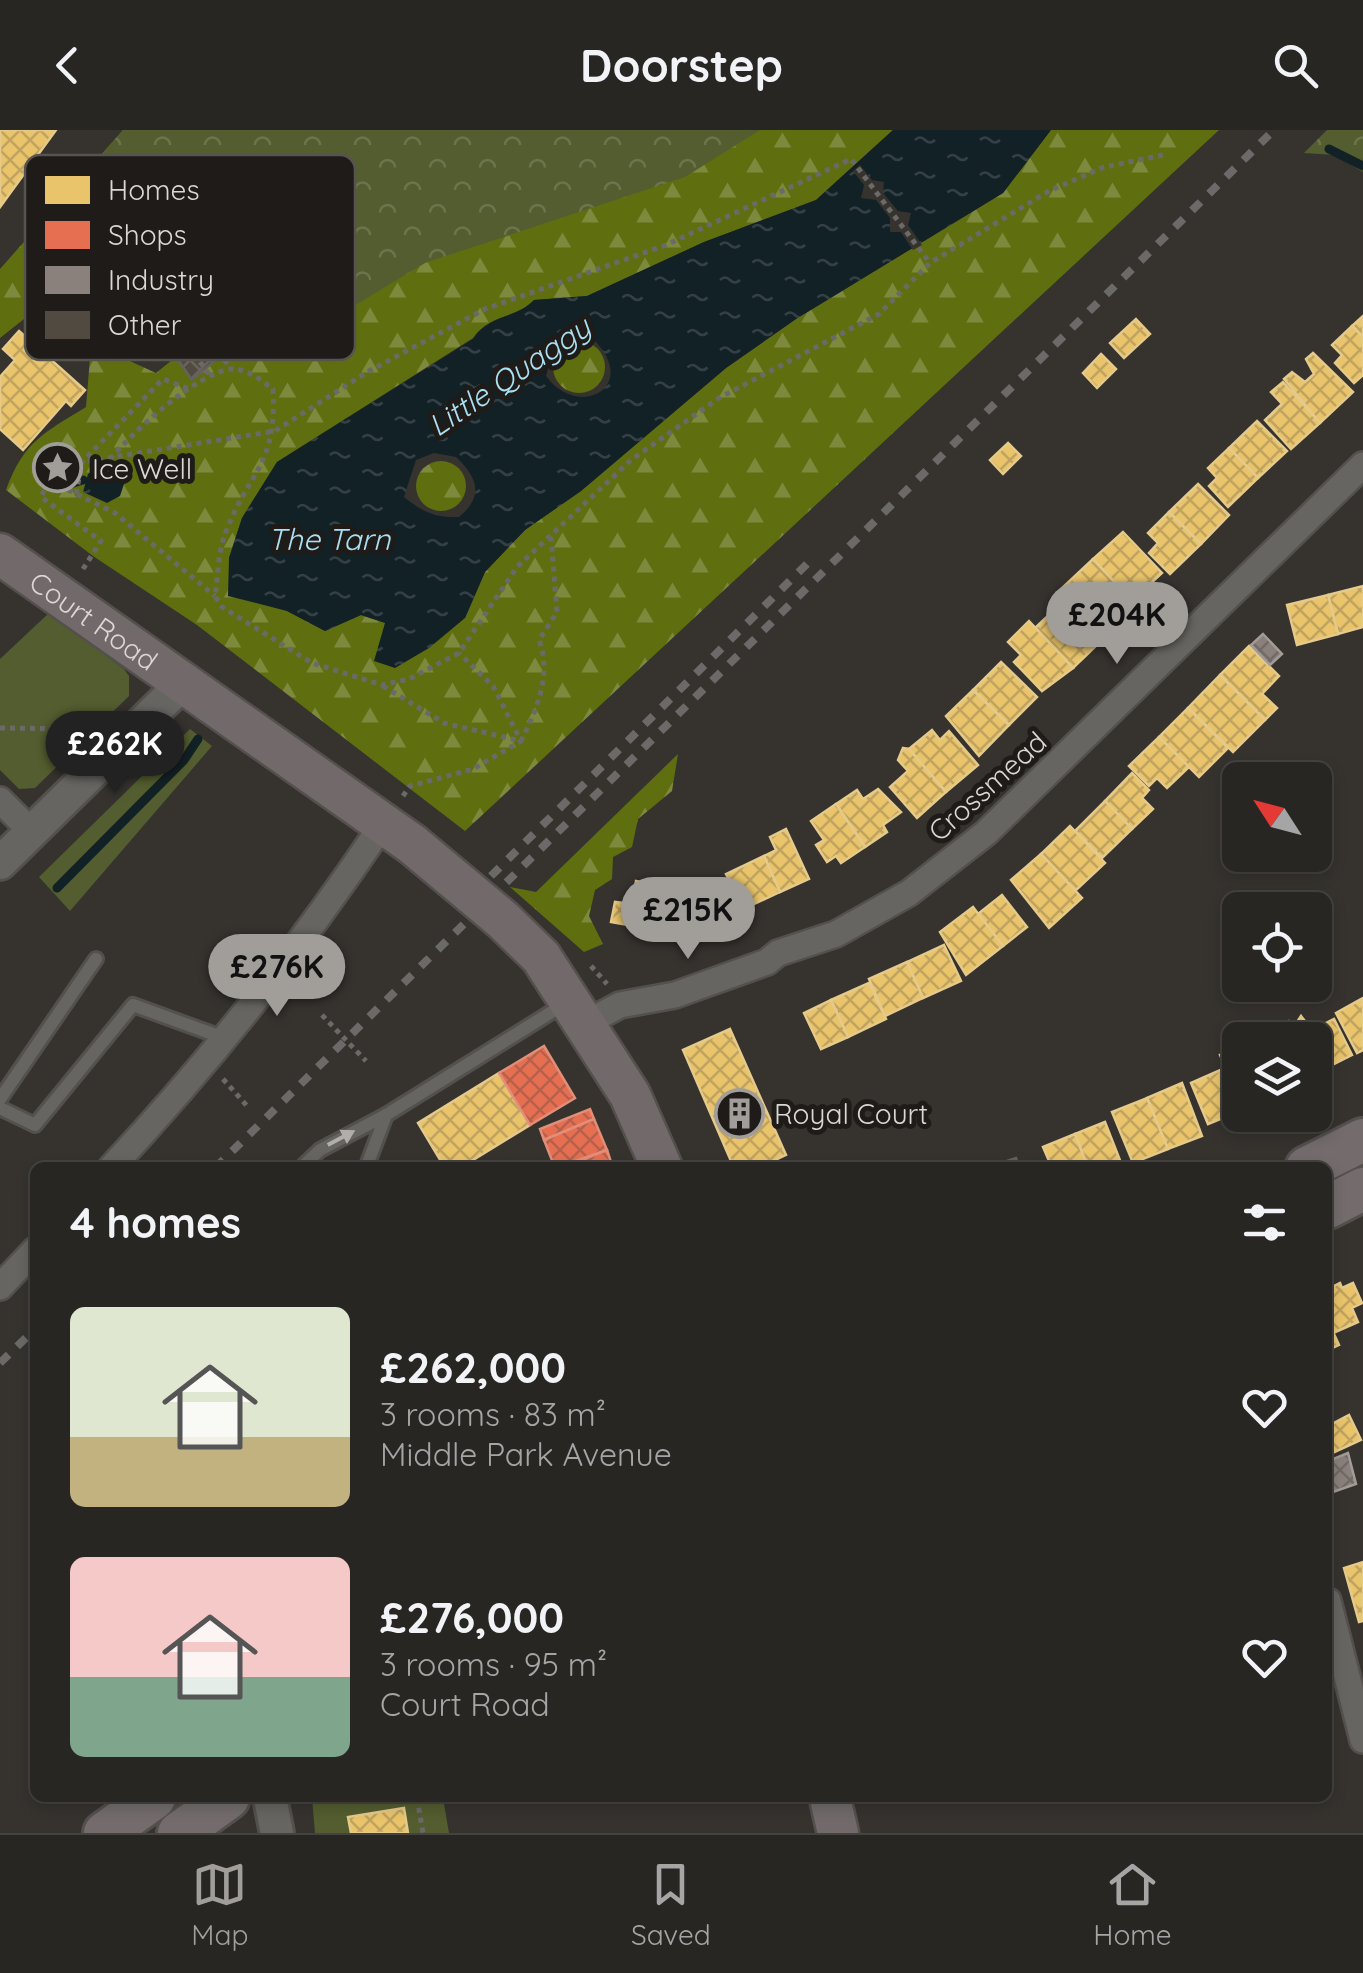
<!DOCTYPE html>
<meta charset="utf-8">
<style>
body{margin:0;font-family:Quicksand,sans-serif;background:#302e2b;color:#f1f3f6;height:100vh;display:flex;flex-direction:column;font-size:38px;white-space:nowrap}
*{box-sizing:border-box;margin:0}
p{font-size:32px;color:#a5a5a6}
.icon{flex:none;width:55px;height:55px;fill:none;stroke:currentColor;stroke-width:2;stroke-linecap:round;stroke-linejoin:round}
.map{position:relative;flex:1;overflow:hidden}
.panel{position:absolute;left:30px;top:1032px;width:1302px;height:640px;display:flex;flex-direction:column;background:#282623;border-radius:15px;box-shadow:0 5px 15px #0003,0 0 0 2px #444341}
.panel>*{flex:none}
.needle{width:65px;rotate:306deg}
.tools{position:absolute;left:1222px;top:632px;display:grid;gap:20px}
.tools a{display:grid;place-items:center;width:110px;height:110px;border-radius:15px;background:#282623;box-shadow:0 5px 15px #0003,0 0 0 2px #444341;font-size:50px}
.price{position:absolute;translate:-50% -85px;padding:0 22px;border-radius:35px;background:#a19e9a;color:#111;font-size:32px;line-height:65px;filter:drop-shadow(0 2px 5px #0008)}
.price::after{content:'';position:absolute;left:50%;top:60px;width:30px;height:22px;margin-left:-15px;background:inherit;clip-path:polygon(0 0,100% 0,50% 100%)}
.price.selected{background:#222;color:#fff}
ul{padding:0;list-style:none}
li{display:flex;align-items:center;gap:30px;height:250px;padding:0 40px}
li span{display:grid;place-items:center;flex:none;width:280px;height:200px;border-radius:15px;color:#555}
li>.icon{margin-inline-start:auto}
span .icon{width:120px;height:120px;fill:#fffc;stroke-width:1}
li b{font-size:42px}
h2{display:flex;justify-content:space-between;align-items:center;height:120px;padding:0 40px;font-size:42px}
header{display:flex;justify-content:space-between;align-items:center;height:130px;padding:0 40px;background:#282623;font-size:45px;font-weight:700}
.menu{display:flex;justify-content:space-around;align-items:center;height:140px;border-top:2px solid #444341;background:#282623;font-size:28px;color:#a5a5a6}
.menu a{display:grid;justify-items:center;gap:5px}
.menu .selected{color:#a19e9a}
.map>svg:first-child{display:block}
.grass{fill:#535d2f}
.forest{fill:url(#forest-firs)}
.park{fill:url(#park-crowns)}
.water{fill:url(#water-ripples);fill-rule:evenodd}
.pier{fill:#36332f}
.homes{fill:url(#homes-cross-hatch);stroke:#e5ca8a;stroke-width:2.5}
.shops{fill:url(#shops-cross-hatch);stroke:#e38e78;stroke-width:2.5}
.industry{fill:url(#industry-cross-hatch);stroke:#a29b96;stroke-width:2.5}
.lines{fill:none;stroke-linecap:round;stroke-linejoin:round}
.stream{stroke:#122126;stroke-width:9}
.building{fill:url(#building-cross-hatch);stroke:#64615e;stroke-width:2.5}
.service-casing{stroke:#53504d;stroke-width:18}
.minor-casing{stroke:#53504d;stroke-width:30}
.tertiary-casing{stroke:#53504d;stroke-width:38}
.primary-casing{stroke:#53504d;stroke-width:45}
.trunk-casing{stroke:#53504d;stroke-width:48}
.path{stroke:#6c6a68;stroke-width:5;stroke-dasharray:5 5;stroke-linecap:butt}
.service{stroke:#676562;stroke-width:12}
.minor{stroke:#676562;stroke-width:25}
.tertiary{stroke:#676562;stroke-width:32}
.primary{stroke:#726a6a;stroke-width:40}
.trunk{stroke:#746c6c;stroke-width:42}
.rail{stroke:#6c6a68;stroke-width:8;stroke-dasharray:12 12;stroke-linecap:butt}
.primary-bridge-casing{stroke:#53504d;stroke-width:45;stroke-linecap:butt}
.path-bridge{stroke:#6c6a68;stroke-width:5;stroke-dasharray:5 5;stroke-linecap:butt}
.primary-bridge{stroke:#726a6a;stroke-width:40}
.oneway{fill:#b2afab}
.labels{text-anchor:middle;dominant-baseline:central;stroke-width:10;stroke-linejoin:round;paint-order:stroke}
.poi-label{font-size:28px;fill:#dbd7d3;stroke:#1e1b18;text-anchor:start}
.street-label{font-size:28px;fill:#dbd7d3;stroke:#1e1b18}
.water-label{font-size:30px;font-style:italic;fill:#a9e0f3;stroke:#1e1b18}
.key{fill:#1e1b18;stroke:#575350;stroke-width:2.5}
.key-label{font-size:28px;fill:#dbd7d3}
</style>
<header><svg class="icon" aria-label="back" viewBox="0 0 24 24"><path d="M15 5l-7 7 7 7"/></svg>Doorstep<svg class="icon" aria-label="search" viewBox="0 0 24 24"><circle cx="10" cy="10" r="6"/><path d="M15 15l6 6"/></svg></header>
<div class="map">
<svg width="1363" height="1703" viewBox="0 0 1363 1703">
<defs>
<pattern id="forest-firs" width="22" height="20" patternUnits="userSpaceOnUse" patternTransform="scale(2.5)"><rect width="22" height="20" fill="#5f6f0f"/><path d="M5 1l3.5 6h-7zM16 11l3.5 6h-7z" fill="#7d893c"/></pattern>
<pattern id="park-crowns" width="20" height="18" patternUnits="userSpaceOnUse" patternTransform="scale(2.5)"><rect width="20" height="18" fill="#535d2f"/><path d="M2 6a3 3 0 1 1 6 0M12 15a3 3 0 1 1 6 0" fill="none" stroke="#6b744c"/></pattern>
<pattern id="water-ripples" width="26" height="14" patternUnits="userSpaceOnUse" patternTransform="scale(2.5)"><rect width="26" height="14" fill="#122126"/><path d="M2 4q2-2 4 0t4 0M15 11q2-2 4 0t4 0" fill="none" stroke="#344045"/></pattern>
<pattern id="homes-cross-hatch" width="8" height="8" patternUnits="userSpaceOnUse" patternTransform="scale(2.5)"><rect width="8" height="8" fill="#e9c46a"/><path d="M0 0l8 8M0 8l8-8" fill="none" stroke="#bfa35f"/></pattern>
<pattern id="shops-cross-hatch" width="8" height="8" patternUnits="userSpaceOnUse" patternTransform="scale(2.5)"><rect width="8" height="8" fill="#e76f51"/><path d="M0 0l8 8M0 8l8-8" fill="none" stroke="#b6614c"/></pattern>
<pattern id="industry-cross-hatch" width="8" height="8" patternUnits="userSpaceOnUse" patternTransform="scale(2.5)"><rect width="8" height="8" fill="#8a817c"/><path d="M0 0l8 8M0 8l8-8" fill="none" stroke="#716a67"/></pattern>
<pattern id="building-cross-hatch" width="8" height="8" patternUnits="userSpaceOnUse" patternTransform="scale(2.5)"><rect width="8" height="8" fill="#514a40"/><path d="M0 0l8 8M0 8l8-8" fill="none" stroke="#69635b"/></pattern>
</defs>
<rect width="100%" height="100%" fill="#36332f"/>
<g class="grass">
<polygon points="49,483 124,539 129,546 129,566 35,658 19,659 0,640 0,529"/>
<polygon points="190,599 212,616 70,781 39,747"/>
<polygon points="312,1668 443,1668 449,1703 408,1703 403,1678 349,1687 351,1703 315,1703"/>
</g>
<g class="forest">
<path d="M123,0H893L816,70L704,112L587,166L534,170C516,189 489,184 473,208L277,332L242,388L229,428L238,466L287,481L325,501L361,485L386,493L465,488L485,442L525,400L581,361L726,238L796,189L1003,63L1051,0H1219L465,701L197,495L93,426L6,360C24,311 44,303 86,277L90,228L110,222L156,243L177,226L165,211L196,185L159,154L141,199L113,196L73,172L29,185L0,208V139Z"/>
<circle cx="579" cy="237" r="26"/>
<circle cx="441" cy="356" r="25"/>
<polygon points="678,624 672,661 638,689 632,717 613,727 612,749 595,760 589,786 603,814 584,822 510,757 536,762"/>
</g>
<g class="park">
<polygon points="123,0 760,0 685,47 425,133 301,208 197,184 57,75"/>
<polygon points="1327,0 1363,0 1363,42 1335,25 1304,23"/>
</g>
<g class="water">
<path d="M893,0H1051L1003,63L796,189L726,238L581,361L525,400L485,442L465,488L429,518L395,538L374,531L385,493L361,485L325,501L287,481L228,466L229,428L242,388L277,332L473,209C489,184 516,189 534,170L587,166L704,112L816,70ZM571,207L592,208C642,256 579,291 546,246L554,216ZM434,323L456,327C478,348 484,366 459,387C435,388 423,382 404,367L416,330Z"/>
<polygon points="125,334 127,345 120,366 107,373 83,362 88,344 101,336"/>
</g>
<polygon class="pier" points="860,35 872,50 884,52 883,63 898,81 911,83 908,95 922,115 913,120 901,102 890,102 890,88 876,70 861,68 864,55 853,41"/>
<g class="homes">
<polygon points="0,0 56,0 0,77"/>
<polygon points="1363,186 1363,207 1352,196"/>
<polygon points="1136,189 1150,204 1124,228 1110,213"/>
<polygon points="1352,196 1363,207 1363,245 1354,253 1335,233 1342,225 1332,215"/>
<polygon points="19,201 85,260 71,276 66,271 23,320 0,299 0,247 15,230 3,219"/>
<polygon points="1313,223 1353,262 1320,293 1284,249 1292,242 1305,252 1314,244 1306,229"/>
<polygon points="1101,224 1116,239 1097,258 1083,243"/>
<polygon points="1283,252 1320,293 1291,319 1265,290 1282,274 1271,262"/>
<polygon points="1257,291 1287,321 1258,348 1229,318"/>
<polygon points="1008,313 1021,326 1003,344 990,330"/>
<polygon points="1229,318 1258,348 1228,377 1209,356 1217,348 1208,338"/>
<polygon points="1198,354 1229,385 1201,414 1169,382"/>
<polygon points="1169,382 1201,414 1170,444 1149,423 1158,413 1148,403"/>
<polygon points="1123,402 1162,443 1132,471 1093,429"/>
<polygon points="1093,429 1132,471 1100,501 1061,459"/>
<polygon points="1363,456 1363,497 1338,504 1328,465"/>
<polygon points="1328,465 1338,504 1297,515 1287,475"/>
<polygon points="1054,480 1076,503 1083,495 1100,512 1073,538 1035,498"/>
<polygon points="1029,491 1073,538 1042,561 1014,532 1021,525 1008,512"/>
<polygon points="1249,516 1279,546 1262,564 1277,578 1265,590 1220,545"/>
<polygon points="1001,532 1037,567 1009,595 973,560"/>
<polygon points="1220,545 1265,590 1233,622 1188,578"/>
<polygon points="973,560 1009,595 979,626 946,586"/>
<polygon points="1188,578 1228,618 1199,647 1159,607"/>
<polygon points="932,600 940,610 949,601 978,635 946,662 909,619"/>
<polygon points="1159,607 1189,637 1167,658 1157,648 1149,656 1129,636"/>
<polygon points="903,618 909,619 946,662 917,688 890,657 908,641 898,630"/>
<polygon points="1132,643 1149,660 1142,668 1153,679 1132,699 1105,671"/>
<polygon points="878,659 901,682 883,695 887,702 865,717 836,674 857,660 863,669"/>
<polygon points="1105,671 1132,699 1102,728 1075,701"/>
<polygon points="836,674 865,717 841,733 836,726 827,732 816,715 824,710 811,691"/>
<polygon points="1070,696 1105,733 1075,761 1041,724"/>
<polygon points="786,699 809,749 780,762 764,726 776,720 770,707"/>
<polygon points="1041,724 1082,768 1049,798 1011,750"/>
<polygon points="764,726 780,762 743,779 726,744"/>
<polygon points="636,751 669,757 666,770 678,773 673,803 611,792 615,772 632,774"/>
<polygon points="1002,765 1027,797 1003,816 978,784"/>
<polygon points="973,777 1003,816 966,845 940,802"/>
<polygon points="944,815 961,851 923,868 907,832"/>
<polygon points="907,832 923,868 885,886 869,849"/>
<polygon points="869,853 886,889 848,907 831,870"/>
<polygon points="1363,868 1363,920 1357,923 1336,883"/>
<polygon points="831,870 848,907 821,919 804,883"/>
<polygon points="1301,886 1312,900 1334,889 1352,925 1318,942 1315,910 1302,910 1295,895"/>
<polygon points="1289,891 1295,895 1302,910 1285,910 1282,895"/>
<polygon points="730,899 786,1025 758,1038 734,1038 683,920"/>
<polygon points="1240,916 1240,971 1220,925"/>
<polygon points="1225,938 1240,981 1208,994 1191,953"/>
<polygon points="499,943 530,995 460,1038 445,1038 418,993"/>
<polygon points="1182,953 1202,1006 1168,1019 1147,968"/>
<polygon points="1147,968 1168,1019 1133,1033 1112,982"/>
<polygon points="1105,992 1123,1038 1088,1038 1075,1004"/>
<polygon points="1075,1004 1088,1038 1052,1038 1043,1017"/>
<polygon points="1340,1153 1342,1158 1353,1153 1362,1173 1352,1178 1358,1192 1333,1203 1328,1191 1328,1159"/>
<polygon points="1328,1191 1339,1215 1328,1220"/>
<polygon points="1349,1285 1361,1310 1328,1325 1328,1296"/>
<polygon points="1363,1432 1363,1491 1359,1492 1344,1438"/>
<polygon points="404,1678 408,1703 351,1703 348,1687"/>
</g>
<g class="shops">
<polygon points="544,916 575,968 530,995 499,943"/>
<polygon points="590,979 594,989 544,1010 540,999"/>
<polygon points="594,989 607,1020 555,1038 544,1010"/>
<polygon points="607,1020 613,1038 561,1038"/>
</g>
<g class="industry">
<polygon points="1263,504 1282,524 1270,535 1251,515"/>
<polygon points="687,770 702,773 698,797 682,794"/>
<polygon points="1348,1323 1356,1354 1330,1363 1328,1331"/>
</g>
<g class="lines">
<g class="stream">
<polyline points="1329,19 1363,36"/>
<polyline points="73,353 83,350"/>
<polyline points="57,758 184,630 198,609"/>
</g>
</g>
<g class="building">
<polygon points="186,194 218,228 192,250 165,211"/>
<polygon points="1016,1028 1019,1038 988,1037"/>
</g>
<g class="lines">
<defs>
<g id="service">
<polyline points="0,969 96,829"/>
<polyline points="0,978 35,995 133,875 224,908"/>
<polyline points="301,1038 320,1020 386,985 566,873"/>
<polyline points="366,1038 386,985"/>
</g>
<g id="minor">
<polyline points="0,670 32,702"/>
<polyline points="586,893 620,875 675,865 767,832 778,823 836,804 909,763 986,703 1363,335"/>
<path d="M111,1038C215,926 298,820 383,694"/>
<polyline points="0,1157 35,1120"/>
<polyline points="1328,1471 1363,1610"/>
</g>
<g id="tertiary">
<polyline points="0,733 183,553"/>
<polyline points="270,1668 277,1703"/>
</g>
<g id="primary">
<path id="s1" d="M0,424L412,714"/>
<polyline points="541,827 630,965 662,1038"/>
<polyline points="830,1668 838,1703"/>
</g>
<g id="trunk">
<polyline points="1307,1038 1363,1010"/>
<polyline points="1328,1077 1363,1059"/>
<polyline points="105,1703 154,1668"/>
<polyline points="179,1703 228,1668"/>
</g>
</defs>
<use href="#service" class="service-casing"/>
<use href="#minor" class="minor-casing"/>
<use href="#tertiary" class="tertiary-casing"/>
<use href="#primary" class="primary-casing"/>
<use href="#trunk" class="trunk-casing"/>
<g class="path">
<polyline points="203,215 208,212 232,239"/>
<polyline points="200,232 211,247"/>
<path d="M110,329C133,302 195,244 231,239C246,238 261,250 273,259C277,337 249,340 225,404C218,423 218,446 215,466L222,477L312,533L382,555L409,549L459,523L517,437L631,330L719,268L879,184L930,133L1049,61L1104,37L1163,25"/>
<polyline points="50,351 115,383 215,466"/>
<polyline points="76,364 82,332 163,249 192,260"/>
<polyline points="83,439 101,411 41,367 49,350 82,332 275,301 369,241 485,179 666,115 851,29 930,133"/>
<path d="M383,556L444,593L521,611C537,579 552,545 539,510L557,482L551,407"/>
<polyline points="0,598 90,599"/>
<polyline points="403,666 410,656 473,639 521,611 493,556 459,523"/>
<polyline points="591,836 607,854"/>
<polyline points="223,949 248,977"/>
<polyline points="387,1668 417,1670"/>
<polyline points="417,1668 423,1703"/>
</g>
<use href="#service" class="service"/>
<use href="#minor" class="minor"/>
<use href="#tertiary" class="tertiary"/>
<use href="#primary" class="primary"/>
<use href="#trunk" class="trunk"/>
<g class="rail">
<polyline points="491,746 814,427"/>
<polyline points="215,1038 1274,0"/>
<polyline points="0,1233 35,1199"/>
</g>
<defs>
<polyline id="primary-bridge" points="412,714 503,790 541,827"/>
</defs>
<use href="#primary-bridge" class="primary-bridge-casing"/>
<polyline class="path-bridge" points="322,885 366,931"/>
<use href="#primary-bridge" class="primary-bridge"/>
</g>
<defs><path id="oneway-solid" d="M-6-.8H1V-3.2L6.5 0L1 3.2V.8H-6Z" transform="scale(2.5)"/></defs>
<use class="oneway" href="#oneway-solid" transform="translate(341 1008) rotate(-28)"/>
<defs>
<symbol id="sight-ring" viewBox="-11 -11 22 22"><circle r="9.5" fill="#1e1b18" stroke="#a19e9a" stroke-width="1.5"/><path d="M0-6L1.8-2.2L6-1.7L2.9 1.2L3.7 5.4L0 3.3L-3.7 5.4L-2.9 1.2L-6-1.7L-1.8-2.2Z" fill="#a19e9a"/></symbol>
<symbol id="building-ring" viewBox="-11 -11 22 22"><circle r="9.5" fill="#1e1b18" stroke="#a19e9a" stroke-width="1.5"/><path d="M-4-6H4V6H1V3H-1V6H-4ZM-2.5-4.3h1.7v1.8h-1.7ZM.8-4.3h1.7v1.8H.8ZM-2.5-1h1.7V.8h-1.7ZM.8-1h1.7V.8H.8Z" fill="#a19e9a"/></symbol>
</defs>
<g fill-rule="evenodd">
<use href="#sight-ring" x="30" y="310" width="55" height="55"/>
<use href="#building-ring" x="712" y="956" width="55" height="55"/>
</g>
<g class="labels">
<g class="poi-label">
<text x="92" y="338">Ice Well</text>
<text x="774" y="983">Royal Court</text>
</g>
<g class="street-label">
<text stroke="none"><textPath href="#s1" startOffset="115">Court Road</textPath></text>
<text transform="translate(987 656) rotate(-42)">Crossmead</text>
</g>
<g class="water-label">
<text transform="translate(509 246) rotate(-34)">Little Quaggy</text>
<text x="329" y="409">The Tarn</text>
</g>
</g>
<rect x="25" y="25" width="330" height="205" rx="15" class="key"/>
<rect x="45" y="46" width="45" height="28" fill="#e9c46a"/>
<rect x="45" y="91" width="45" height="28" fill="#e76f51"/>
<rect x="45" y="136" width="45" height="28" fill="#8a817c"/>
<rect x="45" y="181" width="45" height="28" fill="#514a40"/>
<g class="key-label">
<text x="108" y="70">Homes</text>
<text x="108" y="115">Shops</text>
<text x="108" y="160">Industry</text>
<text x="108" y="205">Other</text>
</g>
</svg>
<div class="tools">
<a><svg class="needle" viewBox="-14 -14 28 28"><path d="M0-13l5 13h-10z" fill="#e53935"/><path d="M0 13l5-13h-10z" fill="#a5a5a6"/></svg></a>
<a><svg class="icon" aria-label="locate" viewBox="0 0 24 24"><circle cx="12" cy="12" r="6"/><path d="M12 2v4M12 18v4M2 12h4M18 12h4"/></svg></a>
<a><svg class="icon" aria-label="layers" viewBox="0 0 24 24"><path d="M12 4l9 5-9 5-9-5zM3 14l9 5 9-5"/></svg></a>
</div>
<b class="price" style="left:1117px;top:537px">£204K</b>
<b class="price selected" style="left:115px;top:666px">£262K</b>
<b class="price" style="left:688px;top:832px">£215K</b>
<b class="price" style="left:277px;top:889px">£276K</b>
<section class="panel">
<h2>4 homes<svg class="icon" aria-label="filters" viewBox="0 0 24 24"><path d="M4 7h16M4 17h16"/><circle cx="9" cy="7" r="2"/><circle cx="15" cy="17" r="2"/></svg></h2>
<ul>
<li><span style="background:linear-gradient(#dfe7d0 65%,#c2b280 0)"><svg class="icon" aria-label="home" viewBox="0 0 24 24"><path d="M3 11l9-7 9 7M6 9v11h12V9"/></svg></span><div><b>£262,000</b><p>3 rooms · 83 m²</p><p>Middle Park Avenue</p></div><svg class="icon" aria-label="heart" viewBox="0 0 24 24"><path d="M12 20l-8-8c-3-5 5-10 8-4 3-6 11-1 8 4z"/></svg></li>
<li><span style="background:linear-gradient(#f6c9c9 60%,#7fa58c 0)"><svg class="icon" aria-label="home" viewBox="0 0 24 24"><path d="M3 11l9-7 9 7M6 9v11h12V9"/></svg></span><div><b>£276,000</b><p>3 rooms · 95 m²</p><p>Court Road</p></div><svg class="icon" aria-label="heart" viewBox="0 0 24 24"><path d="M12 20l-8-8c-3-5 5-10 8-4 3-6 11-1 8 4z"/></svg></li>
</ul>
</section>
</div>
<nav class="menu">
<a class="selected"><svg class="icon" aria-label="map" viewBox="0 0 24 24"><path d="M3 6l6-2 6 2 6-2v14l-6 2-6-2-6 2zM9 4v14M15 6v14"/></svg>Map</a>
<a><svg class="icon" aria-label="saved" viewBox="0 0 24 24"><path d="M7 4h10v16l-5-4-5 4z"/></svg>Saved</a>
<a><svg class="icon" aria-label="home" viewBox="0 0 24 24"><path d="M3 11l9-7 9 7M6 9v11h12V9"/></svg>Home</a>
</nav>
